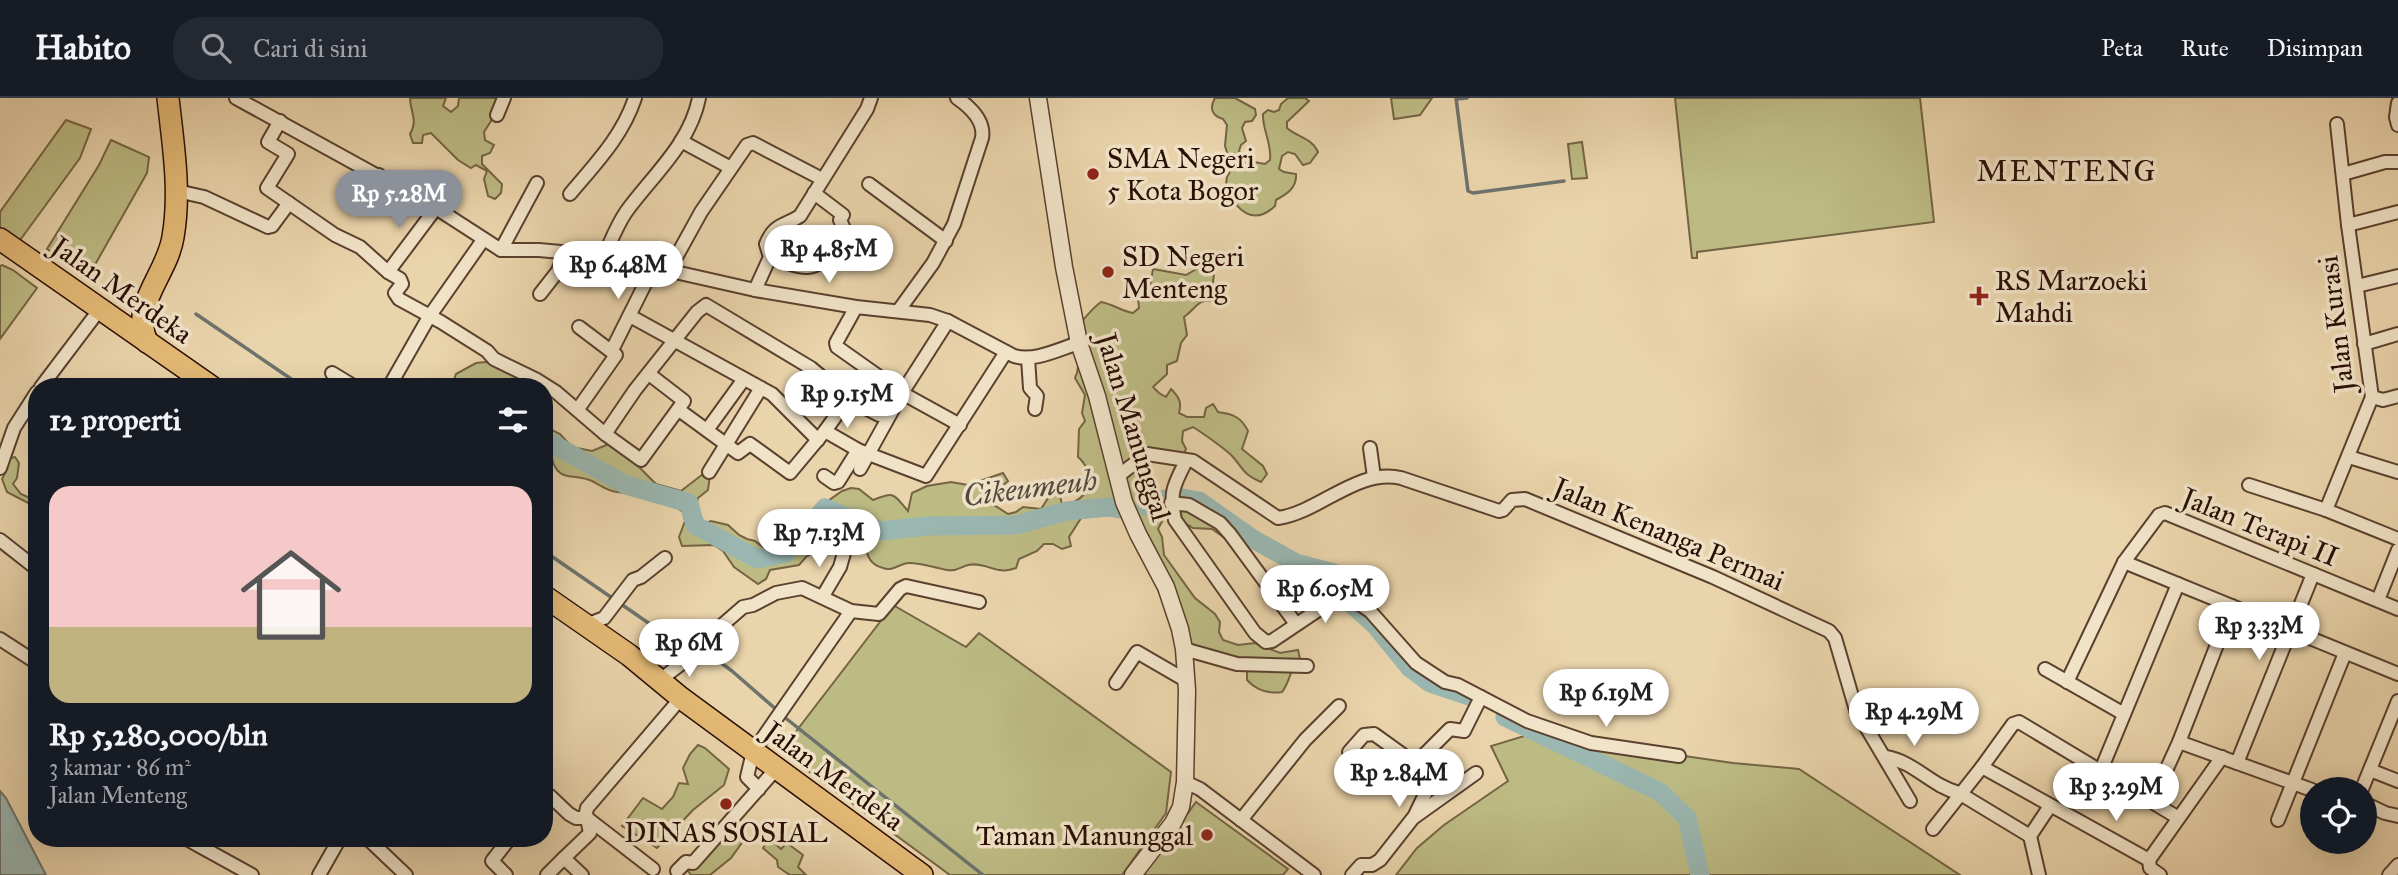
<!DOCTYPE html>
<html lang="id">
<meta charset="utf-8">
<style>
body{margin:0;font-family:"IM FELL Great Primer",serif;background:#242831;color:#f1f3f6;height:100vh;display:flex;flex-direction:column;font-size:26px;white-space:nowrap}
*{box-sizing:border-box;margin:0}
p{font-size:23px;color:#9ea1a6}
.icon{flex:none;width:38px;height:38px;fill:none;stroke:currentColor;stroke-width:2;stroke-linecap:round;stroke-linejoin:round}
.map{position:relative;flex:1;overflow:hidden}
.sheet{position:absolute;left:28px;top:280px;width:525px;height:469px;display:flex;flex-direction:column;background:#171b24;border-radius:28px;box-shadow:0 7px 28px #0002}
.sheet>*{flex:none}
.fabs{position:absolute;left:2300px;top:679px;display:grid;gap:14px}
.fabs a{display:grid;place-items:center;width:77px;height:77px;border-radius:50%;background:#171b24;box-shadow:0 7px 28px #0002;font-size:35px}
.price{position:absolute;translate:-50% -60px;padding:0 16px;border-radius:24px;background:#fff;color:#222;font-size:23px;line-height:46px;filter:drop-shadow(0 2px 4px #0008)}
.price::after{content:'';position:absolute;left:50%;top:42px;width:21px;height:16px;margin-left:-10px;background:inherit;clip-path:polygon(0 0,100% 0,50% 100%)}
.price.current{background:#8c9099;color:#fff}
ul{padding:0;list-style:none}
li{display:grid;align-content:center;gap:14px;height:371px;padding:0 21px}
li+li{border-top:2px solid #363941}
li span{display:grid;place-items:center;height:217px;border-radius:21px;color:#555}
li>.icon{margin-inline-start:auto}
span .icon{width:126px;height:126px;fill:#fffc;stroke-width:1}
li b{font-size:30px}
h2{display:flex;justify-content:space-between;align-items:center;height:84px;padding:0 21px;font-size:30px}
header{display:flex;align-items:center;gap:42px;box-sizing:border-box;height:98px;padding:0 35px;background:#171b24;border-bottom:2px solid #363941}
header strong{font-size:33px}
nav{display:flex;gap:38px;margin-inline-start:auto;font-size:24px}
.search{width:490px;height:63px;background:#242831;display:flex;align-items:center;gap:18px;box-sizing:border-box;padding:0 24px;border-radius:28px;color:#9ea1a6;font-size:26px}
.map>svg:first-child{display:block}
.green{fill:#bdbb84;stroke:#746444;stroke-width:2}
.water{fill:#9ab7b1;stroke:#6d736c;stroke-width:2}
.lines{fill:none;stroke-linecap:round;stroke-linejoin:round}
.stream{stroke:#6d736c;stroke-width:3.5}
.river{stroke:#9ab7b1;stroke-width:19}
.minor-casing{stroke:#5a402e;stroke-width:16}
.tertiary-casing{stroke:#5a402e;stroke-width:19}
.primary-casing{stroke:#2a0e05;stroke-width:24}
.minor{stroke:#f1e3c8;stroke-width:12}
.tertiary{stroke:#f1e3c8;stroke-width:16}
.primary{stroke:#e5ba76;stroke-width:21}
.poi-dot{fill:#8f2418;stroke:#f1e3c8;stroke-width:2.5}
.labels{text-anchor:middle;dominant-baseline:central;stroke-width:7;stroke-linejoin:round;paint-order:stroke}
.poi-label{font-size:28px;fill:#2a0e05;stroke:#f1e3c8;text-anchor:start}
.street-label{font-size:28px;fill:#2a0e05;stroke:#f1e3c8}
.neighbourhood-label{font-size:30px;letter-spacing:2px;fill:#2a0e05;stroke:#f1e3c8}
.water-label{font-size:30px;font-style:italic;fill:#514941;stroke:#f1e3c8}
</style>
<header>
<strong>Habito</strong>
<div class="search"><svg class="icon" aria-label="search" viewBox="0 0 24 24"><circle cx="10" cy="10" r="6"/><path d="M15 15l6 6"/></svg>Cari di sini</div>
<nav><a>Peta</a><a>Rute</a><a>Disimpan</a></nav>
</header>
<div class="map">
<svg width="2398" height="777" viewBox="0 0 2398 777">
<rect width="100%" height="100%" fill="#ead4ab"/>
<filter id="stains"><feTurbulence type="fractalNoise" baseFrequency=".00286" numOctaves="4"/><feColorMatrix values="0 0 0 0 .2 0 0 0 0 .09 0 0 0 0 .02 0 0 0 .5 -.17"/></filter>
<radialGradient id="worn" r=".72"><stop offset=".6" stop-color="#630" stop-opacity="0"/><stop offset="1" stop-color="#630" stop-opacity=".3"/></radialGradient>
<g class="green">
<path d="M412,0H446L443,8L451,14L458,8L459,0H500L491,23L484,34L485,42L494,47L490,55L482,58V66L502,86L501,95L495,101L488,98L484,81L487,73L476,67L471,70L458,62L431,35L423,37L422,45H413L410,36C418,22 411,16 410,1Z"/>
<path d="M1215,0H1235L1255,11L1256,17L1252,23L1245,24L1242,30L1246,43L1241,47L1239,53L1248,63L1265,66L1270,62C1272,45 1262,31 1263,16L1268,12L1274,14L1279,12L1281,6L1288,0H1305L1309,3L1287,24V30C1297,39 1312,40 1318,54L1310,65L1303,67L1295,56L1288,54L1282,58L1279,71L1284,74L1296,76C1297,90 1287,96 1276,102L1275,108C1253,129 1238,112 1225,92L1227,79L1232,70L1225,48L1227,27L1223,21C1212,18 1209,10 1215,0Z"/>
<polygon points="1391,0 1432,0 1420,17 1394,21"/>
<polygon points="1675,0 1920,0 1934,124 1697,154 1697,160 1692,160"/>
<polygon points="66,22 91,31 80,60 18,145 0,134 0,114"/>
<polygon points="111,42 149,59 147,75 88,179 47,151 99,67"/>
<polygon points="1582,44 1587,80 1572,81 1568,46"/>
<polygon points="2,167 13,172 37,190 0,241 0,168"/>
<path d="M1200,169H1209L1214,176L1212,192L1219,196L1217,205C1198,198 1198,209 1184,219L1187,237L1181,245L1177,263L1167,267V276L1153,289L1159,295L1166,299L1171,291C1179,299 1182,304 1179,315L1187,319H1204L1206,310L1213,306L1218,314C1233,316 1241,319 1248,333L1242,351L1263,368L1267,376L1261,384C1243,376 1244,372 1233,359C1227,352 1201,334 1193,329L1183,333L1182,343L1186,351L1182,359L1144,360C1143,366 1140,371 1140,377C1136,398 1163,403 1178,403L1183,396H1192L1199,401L1215,405L1223,411L1247,439L1248,448L1229,443L1212,431L1193,430L1167,414L1158,431L1162,439L1164,457L1195,500L1215,516L1220,524L1219,534L1223,542L1238,547L1255,545L1280,555L1298,552L1300,561C1288,574 1291,582 1282,594C1269,596 1256,592 1247,582V573L1239,567L1188,553L1149,446C1147,430 1139,426 1126,418C1112,421 1100,412 1085,414L1069,439L1071,448L1062,451L1053,446H1044L1037,453L1019,461L1016,470C996,478 986,463 968,467C960,469 957,474 947,472C935,470 922,465 909,465C900,465 893,474 883,470C871,467 866,458 866,446C858,440 832,426 823,428C821,428 814,433 813,434L814,443L819,451L806,459L799,467L770,472L766,481L758,486L734,469L723,453L714,447L682,448L679,439L685,423L683,414C677,409 658,399 650,396C639,393 627,396 617,394C607,393 600,387 592,383C575,375 558,385 552,361L544,356V328L560,336L572,349L592,353L609,346L632,362L656,386L681,393L703,376L710,377L708,392L698,400L696,407L704,426L711,423L728,427L739,437L747,441L755,443L769,454L778,456L794,453L805,429L825,410L828,403L842,393L851,390L859,391L873,402C896,393 893,396 908,413L912,395L927,388L951,384L968,387L1003,375L1008,383L1001,389L994,407L1008,416L1016,414L1023,409L1041,411L1061,380L1064,389L1060,397L1062,407C1075,407 1089,395 1093,382C1087,374 1087,366 1078,359L1079,331L1085,323L1082,315L1085,297L1075,280C1084,262 1070,255 1069,238C1080,228 1088,213 1101,204C1113,206 1121,213 1133,215L1139,210L1138,200L1150,188L1153,171L1186,177Z"/>
<polygon points="486,264 492,265 539,289 456,289 454,282 456,276 476,265"/>
<polygon points="15,359 19,365 17,380 13,386 21,396 30,400 31,404 28,405 7,394 2,381 6,373 3,368 10,360"/>
<polygon points="893,507 966,549 979,535 1171,674 1166,715 1122,777 950,777 781,653"/>
<polygon points="1531,636 1733,665 1799,671 1960,777 1396,777 1417,750 1444,727 1508,683 1491,648"/>
<polygon points="698,647 705,650 729,671 724,687 693,712 657,750 622,728 643,700 662,711 673,699 679,685 688,686 683,670 690,656"/>
<polygon points="1196,704 1288,771 1283,777 1143,777"/>
<polygon points="730,727 746,739 731,760 710,777 691,777 686,770"/>
<polygon points="769,740 781,751 787,745 803,757 798,769 806,777 790,777 778,769 777,762 763,750"/>
</g>
<polygon class="water" points="0,693 6,700 46,777 0,777"/>
<g class="lines">
<g class="stream">
<polyline points="1456,0 1468,93 1473,95 1564,83"/>
<polyline points="1457,1 1467,0"/>
<polyline points="196,216 303,289"/>
<polyline points="544,453 663,535 692,543 732,573 778,613"/>
<polyline points="783,618 983,777"/>
</g>
<g class="river">
<polyline points="544,341 626,387 689,405 695,427 757,461 786,455 825,410 880,433 928,428 1016,427 1067,413 1109,409 1127,412"/>
<polyline points="1177,399 1199,403 1253,441 1296,465 1341,477 1346,492"/>
<polyline points="1146,408 1165,401"/>
<polyline points="1348,503 1375,527 1410,570 1430,585 1475,600"/>
<polyline points="1505,619 1660,694 1687,720 1700,777"/>
</g>
<defs>
<g id="minor">
<path d="M236,0L436,110L501,152H539L604,158L755,192L856,209L930,217L948,223L1014,258C1035,264 1059,251 1079,245"/>
<polyline points="2398,5 2396,19 2398,27"/>
<polyline points="497,17 504,0"/>
<polyline points="280,23 268,44 288,56 267,90 335,137 360,149 388,174 400,181 402,186 395,195 399,201 441,224 487,253 494,261 537,282 556,294 605,336 641,362 684,303 649,276"/>
<polyline points="2337,26 2348,127 2372,299 2326,412 2398,441"/>
<polyline points="681,43 731,70"/>
<polyline points="2343,76 2385,64 2398,64"/>
<polyline points="869,86 946,143"/>
<polyline points="177,93 204,99 268,129 272,128 289,105"/>
<path d="M570,96C595,66 622,39 635,0"/>
<polyline points="363,108 379,77"/>
<polyline points="2348,127 2398,114"/>
<polyline points="501,152 537,85"/>
<path d="M604,158C611,143 617,127 626,114C652,78 690,46 699,0"/>
<path d="M770,159C814,175 814,174 845,139L846,135L840,122L843,117L814,95"/>
<polyline points="669,172 701,114 747,47 753,45 822,81"/>
<polyline points="388,174 436,110"/>
<polyline points="2357,188 2398,178"/>
<path d="M755,192L770,159L766,146C775,125 783,129 800,118L867,11L871,0"/>
<polyline points="540,196 558,173 565,154"/>
<polyline points="856,209 836,245 837,249 902,295 960,327"/>
<path d="M899,212L933,165L954,126L982,40C985,23 970,9 957,0"/>
<polyline points="630,218 772,296 818,342"/>
<polyline points="2364,246 2398,236"/>
<polyline points="612,252 654,168"/>
<polyline points="1028,260 1030,290 1037,298 1035,311"/>
<polyline points="332,275 355,289"/>
<polyline points="41,289 100,211"/>
<polyline points="389,289 429,219 483,142"/>
<polyline points="2372,299 2383,302 2398,298"/>
<polyline points="578,311 616,257 579,229"/>
<polyline points="679,312 738,355 750,346 790,375 825,333 848,301"/>
<polyline points="707,332 744,281"/>
<polyline points="825,333 858,352 926,378 1006,254"/>
<polyline points="605,336 635,292 697,214 706,207 811,270 848,301 879,317"/>
<polyline points="1370,350 1374,379"/>
<polyline points="2349,359 2398,374"/>
<path d="M1186,363C1174,387 1169,394 1175,422L1255,535L1266,544L1272,543L1336,500L1349,499L1370,513L1416,565L1445,584L1458,587L1527,623L1591,645L1679,658"/>
<polyline points="0,370 14,330 37,294"/>
<polyline points="860,371 902,295 948,223"/>
<polyline points="709,374 761,290"/>
<polyline points="824,378 834,385 838,384 858,352"/>
<path d="M1118,378L1147,356L1193,363L1278,420C1320,414 1357,370 1401,380L1499,413L1503,412L1512,402L1525,401L1713,479L1829,533L1835,540L1856,612L1910,703"/>
<polyline points="2249,387 2326,412"/>
<polyline points="1171,405 1189,407 1220,425 1230,436 1296,526"/>
<polyline points="0,442 37,471"/>
<polyline points="2124,464 2398,576"/>
<polyline points="1293,483 1313,515"/>
<polyline points="823,498 840,469 844,455"/>
<polyline points="2378,502 2398,452"/>
<polyline points="586,527 604,520 633,482 641,479 665,460"/>
<polyline points="0,541 37,565"/>
<polyline points="1184,551 1237,566 1307,568"/>
<polyline points="2045,571 2124,616"/>
<polyline points="660,582 698,553 712,536 743,509 753,507 776,495 802,490 851,513 879,516 900,491 906,488 979,504"/>
<polyline points="2067,584 2124,464 2159,417 2165,415 2398,511"/>
<polyline points="1116,585 1137,554 1187,583"/>
<polyline points="2179,644 2312,692"/>
<polyline points="1349,654 1364,637 1374,636 1424,672 1427,692 1415,717"/>
<path d="M1886,659C1915,664 1931,688 1959,695L2030,738"/>
<polyline points="2237,665 2313,476"/>
<polyline points="1415,666 1450,631 1464,633 1481,599"/>
<polyline points="1982,669 2149,762 2222,659"/>
<polyline points="2101,672 2178,486"/>
<polyline points="2370,672 2398,683"/>
<polyline points="1185,684 1200,691 1314,777"/>
<polyline points="759,691 747,679 753,654 851,513"/>
<polyline points="2362,691 2398,603"/>
<polyline points="544,702 550,698 569,716 576,720 587,720 653,771"/>
<polyline points="2152,703 2179,644 2232,508"/>
<polyline points="2364,705 2385,715 2398,718"/>
<polyline points="1241,722 1305,642 1339,608"/>
<polyline points="2278,722 2345,555"/>
<polyline points="1933,731 1982,669 2013,626 2019,624 2177,719"/>
<polyline points="185,740 252,777"/>
<polyline points="367,740 406,777"/>
<polyline points="2149,762 2150,770 2160,777"/>
<polyline points="677,773 686,764 693,765 776,671"/>
<polyline points="319,777 340,740"/>
<polyline points="506,777 492,763 510,740"/>
<polyline points="547,777 564,760"/>
<polyline points="582,777 564,760 590,735 586,715 587,710 681,600"/>
<polyline points="1352,777 1361,767 1372,767 1380,762 1413,720 1476,675"/>
<polyline points="2039,777 2030,738 2050,708"/>
<polyline points="2389,777 2398,767"/>
</g>
<polyline id="tertiary" points="1038,0 1064,169 1079,245 1097,298 1124,404 1138,436 1166,489 1180,531 1184,551 1187,592 1185,684 1181,709 1173,725 1133,777"/>
<g id="primary">
<polyline points="0,141 212,289"/>
<path d="M147,244C130,207 167,177 173,139C181,93 173,46 168,0"/>
<polyline points="544,498 629,557 681,600 922,777"/>
</g>
</defs>
<use href="#minor" class="minor-casing"/>
<use href="#tertiary" class="tertiary-casing"/>
<use href="#primary" class="primary-casing"/>
<use href="#minor" class="minor"/>
<use href="#tertiary" class="tertiary"/>
<use href="#primary" class="primary"/>
</g>
<g class="poi-dot">
<circle cx="1093" cy="76" r="7"/>
<circle cx="1108" cy="174" r="7"/>
<path d="M1975.5 187.5h7v7h7v7h-7v7h-7v-7h-7v-7h7z"/>
<circle cx="726" cy="706" r="7"/>
<circle cx="1207" cy="737" r="7"/>
</g>
<g class="labels">
<g class="poi-label">
<text x="1107" y="60">SMA Negeri<tspan x="1107" dy="32">5 Kota Bogor</tspan></text>
<text x="1122" y="158">SD Negeri<tspan x="1122" dy="32">Menteng</tspan></text>
<text x="1995" y="182">RS Marzoeki<tspan x="1995" dy="32">Mahdi</tspan></text>
<text x="726" y="734" text-anchor="middle">DINAS SOSIAL</text>
<text x="1193" y="737" text-anchor="end">Taman Manunggal</text>
</g>
<g class="street-label">
<text transform="translate(122 192) rotate(35)">Jalan Merdeka</text>
<text transform="translate(2336 226) rotate(-97)">Jalan Kurasi</text>
<text transform="translate(1134 329) rotate(73)">Jalan Manunggal</text>
<text transform="translate(2260 429) rotate(22)">Jalan Terapi II</text>
<text transform="translate(1669 436) rotate(23)">Jalan Kenanga Permai</text>
<text transform="translate(834 678) rotate(36)">Jalan Merdeka</text>
</g>
<g class="neighbourhood-label">
<text x="2067" y="73">MENTENG</text>
</g>
<g class="water-label">
<text transform="translate(1030 390) rotate(-7)">Cikeumeuh</text>
</g>
</g>
<rect width="100%" height="100%" filter="url(#stains)"/>
<rect width="100%" height="100%" fill="url(#worn)"/>
</svg>
<div class="fabs">
<a><svg class="icon" aria-label="locate" viewBox="0 0 24 24"><circle cx="12" cy="12" r="6"/><path d="M12 2v4M12 18v4M2 12h4M18 12h4"/></svg></a>
</div>
<b class="price current" style="left:399px;top:132px">Rp 5.28M</b>
<b class="price" style="left:829px;top:187px">Rp 4.85M</b>
<b class="price" style="left:618px;top:203px">Rp 6.48M</b>
<b class="price" style="left:847px;top:332px">Rp 9.15M</b>
<b class="price" style="left:819px;top:471px">Rp 7.13M</b>
<b class="price" style="left:1325px;top:527px">Rp 6.05M</b>
<b class="price" style="left:2259px;top:564px">Rp 3.33M</b>
<b class="price" style="left:689px;top:581px">Rp 6M</b>
<b class="price" style="left:1606px;top:631px">Rp 6.19M</b>
<b class="price" style="left:1914px;top:650px">Rp 4.29M</b>
<b class="price" style="left:1399px;top:711px">Rp 2.84M</b>
<b class="price" style="left:2116px;top:725px">Rp 3.29M</b>
<section class="sheet">
<h2>12 properti<svg class="icon" aria-label="filters" viewBox="0 0 24 24"><path d="M4 7h16M4 17h16"/><circle cx="9" cy="7" r="2"/><circle cx="15" cy="17" r="2"/></svg></h2>
<ul>
<li><span style="background:linear-gradient(#f6c9c9 65%,#c2b280 0)"><svg class="icon" aria-label="home" viewBox="0 0 24 24"><path d="M3 11l9-7 9 7M6 9v11h12V9"/></svg></span><div><b>Rp 5,280,000/bln</b><p>3 kamar · 86 m²</p><p>Jalan Menteng</p></div></li>
</ul>
</section>
</div>
